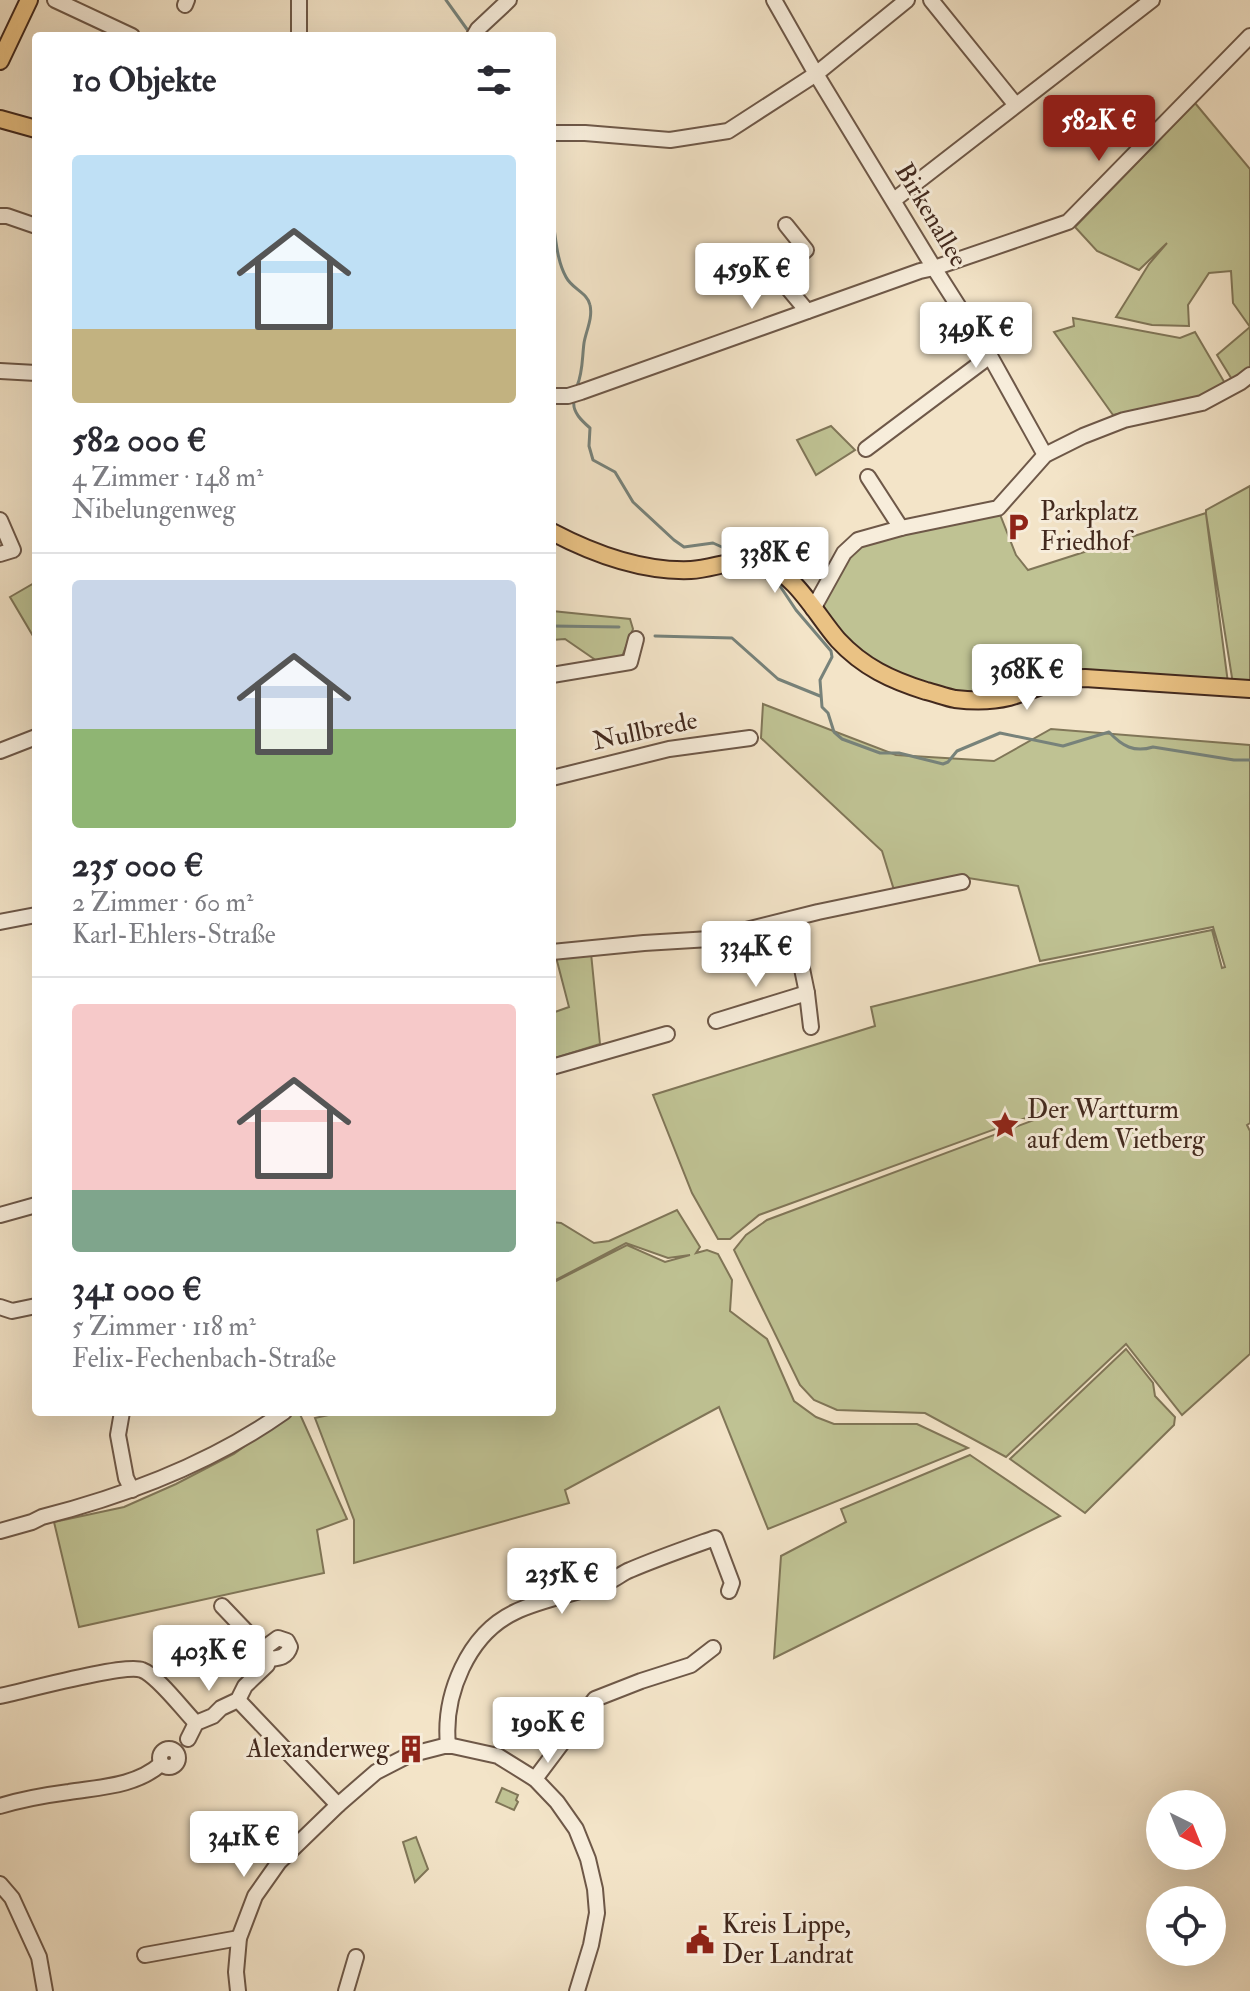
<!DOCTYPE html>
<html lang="de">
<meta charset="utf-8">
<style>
body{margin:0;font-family:"IM FELL Double Pica",serif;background:#f2f2f3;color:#2b2b33;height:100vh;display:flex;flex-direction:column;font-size:30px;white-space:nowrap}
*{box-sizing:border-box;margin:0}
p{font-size:26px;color:#7c7c81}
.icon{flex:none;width:44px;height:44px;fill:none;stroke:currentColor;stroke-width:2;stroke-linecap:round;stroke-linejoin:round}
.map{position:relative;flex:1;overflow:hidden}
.drawer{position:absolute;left:32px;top:32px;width:524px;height:1384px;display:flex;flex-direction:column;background:#fff;border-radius:8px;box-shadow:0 8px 32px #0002}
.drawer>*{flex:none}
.needle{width:52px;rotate:137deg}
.tools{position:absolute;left:1146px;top:1790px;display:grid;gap:16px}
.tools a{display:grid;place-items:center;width:80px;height:80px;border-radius:50%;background:#fff;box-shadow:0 8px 32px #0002;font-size:40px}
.price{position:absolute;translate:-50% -68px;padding:0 18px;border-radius:8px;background:#fff;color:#222;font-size:26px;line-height:52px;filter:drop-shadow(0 2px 4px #0008)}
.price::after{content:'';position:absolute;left:50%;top:48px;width:24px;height:18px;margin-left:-12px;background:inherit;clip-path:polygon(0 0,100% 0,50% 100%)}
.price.selected{background:#8f2418;color:#fff}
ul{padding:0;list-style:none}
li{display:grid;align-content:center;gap:16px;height:424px;padding:0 40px}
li+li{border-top:2px solid #e1e1e2}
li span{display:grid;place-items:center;height:248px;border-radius:8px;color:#555}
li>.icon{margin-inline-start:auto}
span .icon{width:144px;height:144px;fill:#fffc;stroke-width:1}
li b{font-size:34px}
h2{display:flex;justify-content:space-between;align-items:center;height:96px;padding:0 40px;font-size:34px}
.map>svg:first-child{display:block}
.green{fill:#bfc293;stroke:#807658;stroke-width:2}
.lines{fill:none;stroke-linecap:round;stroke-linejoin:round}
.stream{stroke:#77827a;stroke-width:3}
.minor-casing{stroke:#6e5848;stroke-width:18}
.major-casing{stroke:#42291e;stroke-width:20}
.minor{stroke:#f7eddb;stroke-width:14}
.major{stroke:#eac284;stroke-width:16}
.labels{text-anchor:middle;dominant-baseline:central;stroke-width:6;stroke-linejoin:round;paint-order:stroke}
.street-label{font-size:26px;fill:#42291e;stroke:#f7eddb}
.poi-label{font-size:26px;fill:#42291e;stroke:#f7eddb;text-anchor:start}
</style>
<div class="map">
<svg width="1250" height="1991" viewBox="0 0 1250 1991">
<rect width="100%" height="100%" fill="#f3e4c8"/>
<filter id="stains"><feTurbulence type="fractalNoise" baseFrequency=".0025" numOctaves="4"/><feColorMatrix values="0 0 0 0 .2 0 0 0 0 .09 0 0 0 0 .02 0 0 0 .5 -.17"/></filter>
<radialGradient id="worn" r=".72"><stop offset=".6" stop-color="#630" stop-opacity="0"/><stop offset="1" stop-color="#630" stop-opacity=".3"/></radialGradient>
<g class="green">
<polygon points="1195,103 1250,169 1250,370 1233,381 1217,355 1250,327 1233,303 1231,271 1209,273 1188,305 1189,326 1152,325 1116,317 1149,264 1167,243 1139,270 1097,251 1075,227"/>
<polygon points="1073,318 1180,338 1195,332 1226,385 1198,399 1113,415 1054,332 1074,326"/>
<polygon points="831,426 855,450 816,475 797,440"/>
<polygon points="1250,486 1250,684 1233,684 1206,514 1228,683 1064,675 1006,693 972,696 925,686 853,651 820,608 847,554 861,542 999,512 1016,555 1028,570 1206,513 1206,510"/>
<polygon points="36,582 36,641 10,597"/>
<polygon points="552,611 630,619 633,629 621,659 597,661 565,639 552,640"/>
<polygon points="763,704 896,755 994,761 1051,729 1250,745 1250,1123 1247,1125 1250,1131 1250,1354 1182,1415 1126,1344 1006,1457 925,1413 837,1410 814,1400 800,1385 734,1250 746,1235 767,1220 1066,1108 1064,1105 1042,1112 759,1215 730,1239 718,1239 692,1193 653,1095 875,1026 871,1007 1039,965 1212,930 1222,968 1225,967 1213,927 1040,961 1018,886 962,877 894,890 882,851 761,738"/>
<polygon points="591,953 600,1044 552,1059 552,1013 569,1007 556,957"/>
<polygon points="677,1210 700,1247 696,1253 707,1250 718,1254 732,1280 730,1311 767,1339 794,1401 816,1417 834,1424 917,1424 968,1448 768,1529 719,1407 565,1490 569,1503 354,1563 354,1520 315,1418 342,1412 552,1412 552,1283 627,1245 665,1262 690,1255 668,1258 626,1243 552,1282 552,1222 561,1223 594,1243 609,1241"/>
<polygon points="1126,1349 1153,1383 1155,1396 1175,1417 1174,1425 1085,1513 1010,1459"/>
<polygon points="292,1412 299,1412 347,1519 317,1530 324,1573 79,1627 54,1522 124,1507 176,1484 234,1454"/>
<polygon points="970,1455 1060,1516 774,1658 781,1556 846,1522 841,1509"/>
<polygon points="502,1788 518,1795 516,1800 518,1802 514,1810 496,1802"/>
<polygon points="416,1837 428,1869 415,1882 403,1842"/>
</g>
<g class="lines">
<g class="stream">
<polyline points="446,0 469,32"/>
<path d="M552,216C556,236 556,259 566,277C572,289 588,293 590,305C593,318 586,331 584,343C582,358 583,372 577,386"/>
<path d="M574,401C572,412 582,421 590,428L589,446L593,460L615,472L633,502L674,540L684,547L713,543L733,552L735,555"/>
<path d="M743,569L744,571L764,577L780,586L796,610L831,651L832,657L820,680L822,707L828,713L834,732L842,739L880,753H899L943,764L948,762L957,751L1000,733L1063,746L1109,732C1122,746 1134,753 1153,747L1234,760H1250"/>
<polyline points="552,626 619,627"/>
<polyline points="655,636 732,638 778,679 820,696"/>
</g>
<defs>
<g id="minor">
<polyline points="55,0 132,36"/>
<polyline points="299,0 299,36"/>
<polyline points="774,0 816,74 934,268 990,356 1045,455"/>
<polyline points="931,0 1015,104"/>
<polyline points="185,5 187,0"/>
<polyline points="474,36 478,29 509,0"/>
<polyline points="552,133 585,133 670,140 728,131 816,74 907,0"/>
<polyline points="894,200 1152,0"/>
<polyline points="0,216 7,216 36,226"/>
<polyline points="786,225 806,250 777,275 807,311"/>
<polyline points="0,371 36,373"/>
<polyline points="552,396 568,396 581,392 920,271 934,268 1068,222 1250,36"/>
<polyline points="866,449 990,356"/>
<polyline points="868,477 901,528"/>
<polyline points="0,520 13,550 0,554"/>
<polyline points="813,609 844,553 858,540 901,528 998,508 1045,455 1083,436 1124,420 1202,403 1241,382 1250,375"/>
<polyline points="552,675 630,662 636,639"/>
<polyline points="0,751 36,737"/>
<polyline points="552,778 669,749 750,738"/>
<polyline points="792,920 807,993 811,1027"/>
<polyline points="0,922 36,915"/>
<polyline points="552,952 644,943 710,939 818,912 962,882"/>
<polyline points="716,1021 807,993"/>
<polyline points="552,1067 667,1034"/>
<polyline points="0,1215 36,1205"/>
<polyline points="0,1307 12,1311 36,1306"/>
<polyline points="122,1412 118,1435 126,1478 132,1490"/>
<path d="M0,1531L32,1522L42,1517C128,1495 212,1463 284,1412"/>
<polyline points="222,1606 266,1652 269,1659"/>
<path d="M263,1649L278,1638L287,1641L290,1647C287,1658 278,1658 269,1659"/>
<path d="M0,1696C24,1691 125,1663 142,1670C158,1676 183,1710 196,1723"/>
<polyline points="238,1700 338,1805"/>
<polyline points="188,1739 196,1723 213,1716 221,1708 238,1700 245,1686 267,1665 269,1659"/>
<path d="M448,1745C443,1695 468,1634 515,1612C544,1598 578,1594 608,1582C616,1579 622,1573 630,1570C658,1558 687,1548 715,1538L732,1583L729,1591"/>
<circle cx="169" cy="1758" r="9"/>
<polyline points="535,1779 595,1699 641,1681 691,1665 713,1648"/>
<path d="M0,1806C23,1799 46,1795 69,1792C101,1787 136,1786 161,1764"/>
<polyline points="0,1884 12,1898 39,1957 45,1991"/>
<polyline points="145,1955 239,1938"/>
<polyline points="238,1991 236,1972 239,1938 255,1896 279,1862 338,1805 376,1772 409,1755 448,1745 498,1756 535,1779 557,1802 576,1829 588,1859 595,1889 597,1913 591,1945 577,1991"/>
<polyline points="346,1991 356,1957"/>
</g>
<g id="major">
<polyline points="0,61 29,0"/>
<polyline points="0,119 36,129"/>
<path d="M552,532C594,554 642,572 691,570C714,569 739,556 763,563C795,573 817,616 838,640C863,667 891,680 926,691C935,693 945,697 955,699C972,701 993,701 1009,697C1038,689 1053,678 1085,678L1250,689"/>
</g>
</defs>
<use href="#minor" class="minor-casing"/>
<use href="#major" class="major-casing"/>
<use href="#minor" class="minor"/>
<use href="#major" class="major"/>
</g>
<defs>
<symbol id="parking-bare" viewBox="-9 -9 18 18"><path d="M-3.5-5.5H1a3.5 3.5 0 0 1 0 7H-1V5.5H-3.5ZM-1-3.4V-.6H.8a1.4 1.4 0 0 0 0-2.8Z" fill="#8f2418" stroke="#f7eddb" stroke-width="2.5" paint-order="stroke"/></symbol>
<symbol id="sight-bare" viewBox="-9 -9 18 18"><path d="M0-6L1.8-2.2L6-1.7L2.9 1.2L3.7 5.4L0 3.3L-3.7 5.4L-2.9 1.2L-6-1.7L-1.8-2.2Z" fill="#8f2418" stroke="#f7eddb" stroke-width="2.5" paint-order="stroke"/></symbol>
<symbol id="building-bare" viewBox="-9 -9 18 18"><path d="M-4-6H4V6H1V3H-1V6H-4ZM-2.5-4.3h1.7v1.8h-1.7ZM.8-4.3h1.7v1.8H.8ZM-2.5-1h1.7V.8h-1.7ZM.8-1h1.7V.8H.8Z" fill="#8f2418" stroke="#f7eddb" stroke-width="2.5" paint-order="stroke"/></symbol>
<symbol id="civic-bare" viewBox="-9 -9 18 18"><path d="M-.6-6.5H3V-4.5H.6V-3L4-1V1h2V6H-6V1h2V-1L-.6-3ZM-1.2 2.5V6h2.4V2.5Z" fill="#8f2418" stroke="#f7eddb" stroke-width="2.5" paint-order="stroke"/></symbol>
</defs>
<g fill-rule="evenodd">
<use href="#parking-bare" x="998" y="507" width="40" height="40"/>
<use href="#sight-bare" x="985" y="1105" width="40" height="40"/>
<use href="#building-bare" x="391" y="1729" width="40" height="40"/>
<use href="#civic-bare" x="680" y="1920" width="40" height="40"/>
</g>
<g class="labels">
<g class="street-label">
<text transform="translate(931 215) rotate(59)">Birkenallee</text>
<text transform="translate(645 731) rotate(-12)">Nullbrede</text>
</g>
<g class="poi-label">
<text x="1040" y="512">Parkplatz<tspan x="1040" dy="30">Friedhof</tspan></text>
<text x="1027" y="1110">Der Wartturm<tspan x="1027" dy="30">auf dem Vietberg</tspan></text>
<text x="389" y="1749" text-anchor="end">Alexanderweg</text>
<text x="722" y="1925">Kreis Lippe,<tspan x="722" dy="30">Der Landrat</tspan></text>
</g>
</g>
<rect width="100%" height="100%" filter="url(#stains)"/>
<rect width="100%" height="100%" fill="url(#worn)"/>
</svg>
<div class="tools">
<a><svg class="needle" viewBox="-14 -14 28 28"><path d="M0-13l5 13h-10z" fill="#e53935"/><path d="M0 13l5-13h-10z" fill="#7c7c81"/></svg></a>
<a><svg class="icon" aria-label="locate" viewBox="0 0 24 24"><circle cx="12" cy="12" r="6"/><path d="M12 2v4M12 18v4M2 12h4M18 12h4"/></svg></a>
</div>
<b class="price selected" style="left:1099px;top:163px">582K €</b>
<b class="price" style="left:752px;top:311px">459K €</b>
<b class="price" style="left:976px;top:370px">349K €</b>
<b class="price" style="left:775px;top:595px">338K €</b>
<b class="price" style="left:1027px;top:712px">368K €</b>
<b class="price" style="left:756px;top:989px">334K €</b>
<b class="price" style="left:562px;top:1616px">235K €</b>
<b class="price" style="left:209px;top:1693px">403K €</b>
<b class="price" style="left:548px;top:1765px">190K €</b>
<b class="price" style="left:244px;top:1879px">341K €</b>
<section class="drawer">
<h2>10 Objekte<svg class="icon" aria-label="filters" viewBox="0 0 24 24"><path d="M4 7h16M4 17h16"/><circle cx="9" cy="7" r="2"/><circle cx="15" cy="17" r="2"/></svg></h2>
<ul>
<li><span style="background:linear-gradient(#bfe0f5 70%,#c2b280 0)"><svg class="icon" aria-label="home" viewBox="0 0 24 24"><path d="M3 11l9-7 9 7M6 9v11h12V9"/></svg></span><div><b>582 000 €</b><p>4 Zimmer · 148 m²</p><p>Nibelungenweg</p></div></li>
<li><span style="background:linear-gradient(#c9d6e8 60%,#8fb573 0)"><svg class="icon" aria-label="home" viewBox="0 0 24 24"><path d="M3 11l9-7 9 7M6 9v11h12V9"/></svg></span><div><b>235 000 €</b><p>2 Zimmer · 60 m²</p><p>Karl-Ehlers-Straße</p></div></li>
<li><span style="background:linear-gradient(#f6c9c9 75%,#7fa58c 0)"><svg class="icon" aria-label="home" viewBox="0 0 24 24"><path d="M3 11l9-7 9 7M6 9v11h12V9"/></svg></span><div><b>341 000 €</b><p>5 Zimmer · 118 m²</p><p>Felix-Fechenbach-Straße</p></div></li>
</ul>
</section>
</div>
